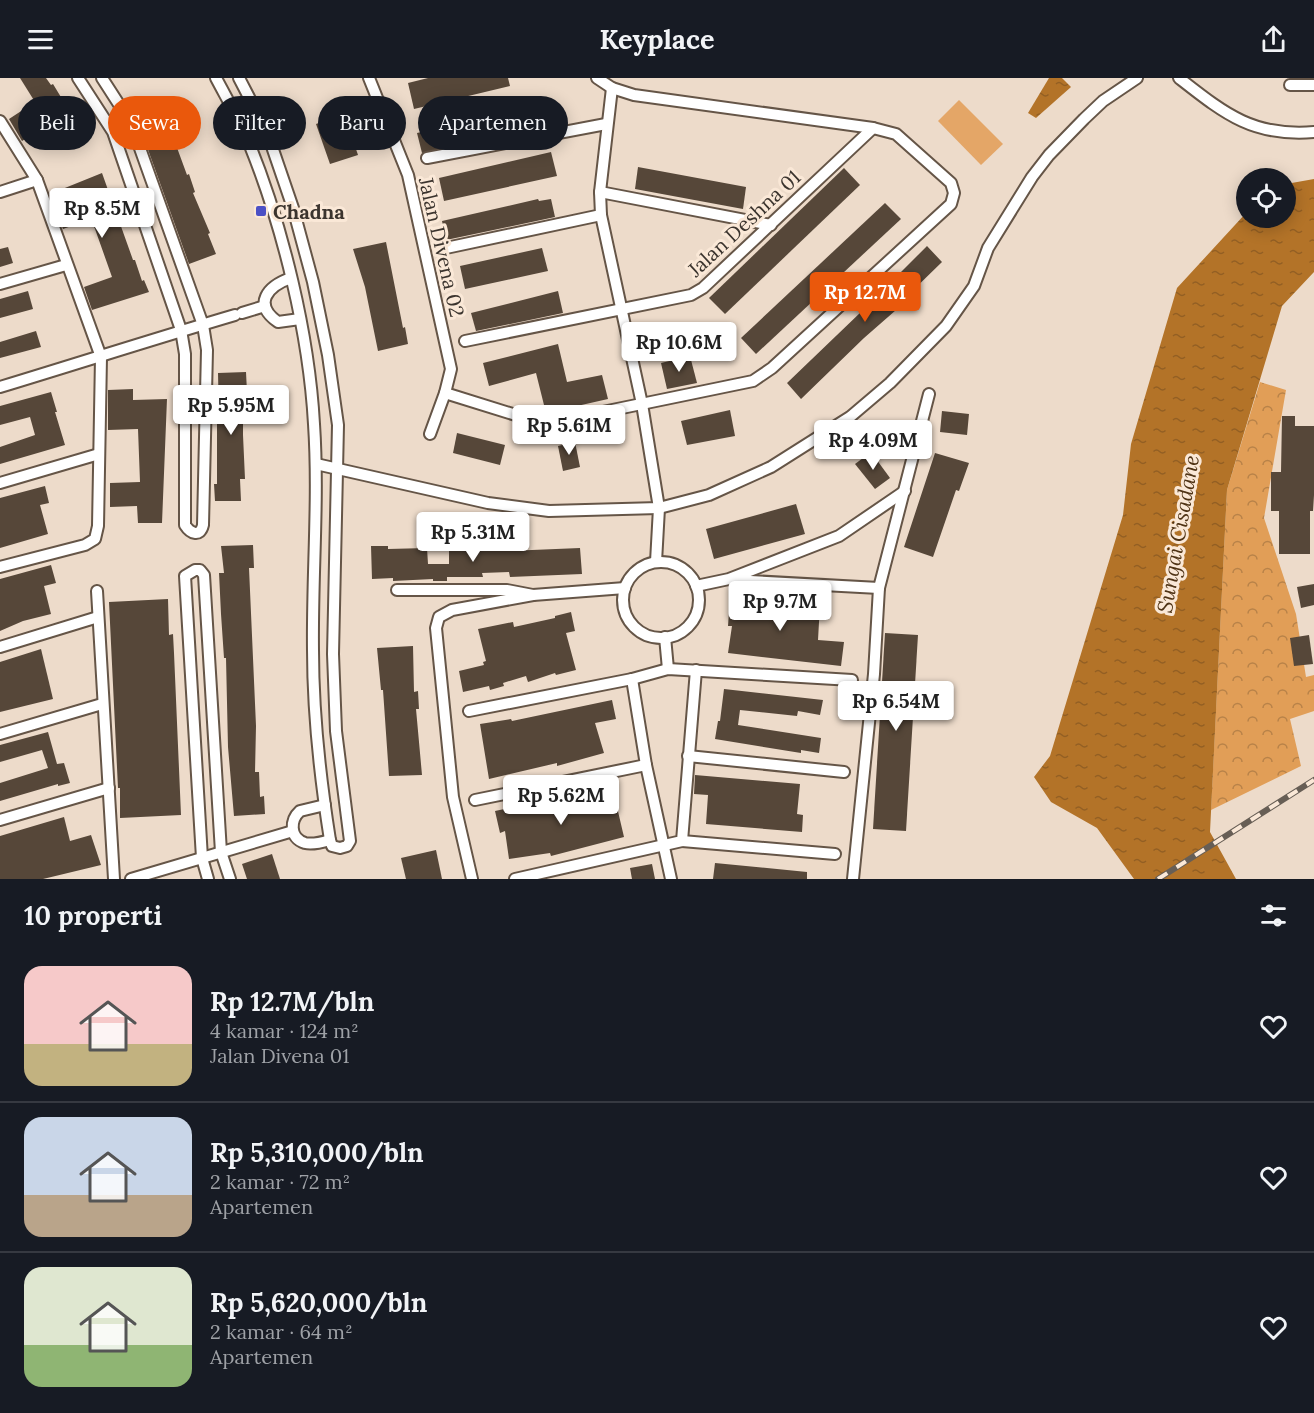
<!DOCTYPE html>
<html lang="id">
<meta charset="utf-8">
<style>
body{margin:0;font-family:Lora,serif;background:#242831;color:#f1f3f6;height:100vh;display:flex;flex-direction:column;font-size:22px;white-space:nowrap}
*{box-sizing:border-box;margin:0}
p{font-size:20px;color:#9ea1a6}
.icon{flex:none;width:33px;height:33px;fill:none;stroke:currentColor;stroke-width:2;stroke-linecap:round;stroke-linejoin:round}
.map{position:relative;height:801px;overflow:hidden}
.side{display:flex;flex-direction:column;background:#171b24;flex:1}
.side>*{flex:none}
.hud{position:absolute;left:18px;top:18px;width:600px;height:54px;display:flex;gap:12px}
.fabs{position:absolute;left:1236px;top:90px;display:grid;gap:12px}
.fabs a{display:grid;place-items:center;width:60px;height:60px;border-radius:50%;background:#171b24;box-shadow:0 3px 15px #0003;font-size:30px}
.price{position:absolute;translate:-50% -51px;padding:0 14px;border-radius:6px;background:#fff;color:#222;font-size:20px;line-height:39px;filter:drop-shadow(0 2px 3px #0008)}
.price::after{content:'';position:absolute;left:50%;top:36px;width:18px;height:14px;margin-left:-9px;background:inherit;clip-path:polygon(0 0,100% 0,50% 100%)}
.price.active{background:#ea580c;color:#fff}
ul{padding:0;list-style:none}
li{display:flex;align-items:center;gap:18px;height:150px;padding:0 24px}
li+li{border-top:2px solid #363941}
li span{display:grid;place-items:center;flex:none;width:168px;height:120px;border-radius:18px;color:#555}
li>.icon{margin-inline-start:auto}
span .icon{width:72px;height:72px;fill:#fffc;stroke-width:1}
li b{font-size:26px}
h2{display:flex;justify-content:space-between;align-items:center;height:72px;padding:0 24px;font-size:26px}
.tag{padding:0 21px;border-radius:27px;background:#171b24;box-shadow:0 3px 15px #0003;font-size:21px;line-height:54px}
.tag.active{background:#ea580c;color:#fff}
header{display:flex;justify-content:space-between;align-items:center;height:78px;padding:0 24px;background:#171b24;font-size:27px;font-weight:800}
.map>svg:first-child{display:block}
.forest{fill:url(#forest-crowns)}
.pitch{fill:#e4a667}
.water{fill:url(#water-ripples)}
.building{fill:#564739}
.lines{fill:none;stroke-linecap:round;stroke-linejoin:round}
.minor-casing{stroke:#655547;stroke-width:14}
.minor{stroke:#fff;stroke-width:10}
.rail-casing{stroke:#675e55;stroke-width:6}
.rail{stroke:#fae8d7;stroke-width:4;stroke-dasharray:11;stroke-linecap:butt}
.poi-dot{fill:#4b50c5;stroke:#fae8d7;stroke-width:2}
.labels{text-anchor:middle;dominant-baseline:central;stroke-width:6;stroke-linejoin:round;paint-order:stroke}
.poi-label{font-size:20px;font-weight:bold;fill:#3b342e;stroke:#fae8d7;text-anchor:start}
.street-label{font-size:20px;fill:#3b342e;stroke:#fae8d7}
.water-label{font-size:21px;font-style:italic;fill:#4f3315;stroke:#fae8d7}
</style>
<header><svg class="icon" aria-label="menu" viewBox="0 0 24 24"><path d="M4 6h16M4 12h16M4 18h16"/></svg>Keyplace<svg class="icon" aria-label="share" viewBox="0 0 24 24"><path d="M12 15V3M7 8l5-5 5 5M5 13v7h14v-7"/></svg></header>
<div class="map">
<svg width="1314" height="801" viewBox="0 0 1314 801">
<defs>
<pattern id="forest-crowns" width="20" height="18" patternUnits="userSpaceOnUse" patternTransform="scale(1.5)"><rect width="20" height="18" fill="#e19e57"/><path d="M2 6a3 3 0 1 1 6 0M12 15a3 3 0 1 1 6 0" fill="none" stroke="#b88248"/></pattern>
<pattern id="water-ripples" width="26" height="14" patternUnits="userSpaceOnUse" patternTransform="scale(1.5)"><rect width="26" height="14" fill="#b37328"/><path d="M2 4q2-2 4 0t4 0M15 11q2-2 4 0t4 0" fill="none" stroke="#935f23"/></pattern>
</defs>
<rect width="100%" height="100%" fill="#eddbca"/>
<polygon class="forest" points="1260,304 1286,312 1264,440 1296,536 1306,599 1314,597 1314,633 1290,641 1301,688 1211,732 1227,412"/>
<polygon class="pitch" points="959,22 1003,66 981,87 938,43"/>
<g class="water">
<polygon points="1049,0 1062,0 1071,9 1036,40 1028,35"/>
<polygon points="1314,101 1314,194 1282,228 1227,412 1210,754 1236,801 1134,801 1097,750 1051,724 1034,699 1050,678 1123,437 1131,366 1177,210 1246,135 1246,140 1286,140 1286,106"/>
</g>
<g class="building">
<polygon points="20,0 46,0 51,7 53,6 70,34 22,63 9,41 35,24"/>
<polygon points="428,0 508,0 510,8 414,31 408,5"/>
<polygon points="544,26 550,49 422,75 417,55"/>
<polygon points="344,36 358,77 330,86 316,46"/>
<polygon points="172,56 187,97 189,96 195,114 193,115 210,155 208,156 216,176 189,186 146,66"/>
<polygon points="551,74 557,98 444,123 439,100"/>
<polygon points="638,89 746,109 743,131 635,111"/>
<polygon points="844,90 860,107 725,236 709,220"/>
<polygon points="102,95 133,182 135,182 142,203 144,202 149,214 92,232 84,209 112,199 95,151 91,141 63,151 50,116"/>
<polygon points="538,121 539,123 551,121 555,139 446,162 442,143"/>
<polygon points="885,125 901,141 756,276 741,260"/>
<polygon points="386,164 403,250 405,249 408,266 378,273 365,209 353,171"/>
<polygon points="927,168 942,184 902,223 904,225 864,260 801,321 787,305 862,233 895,204 893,202"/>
<polygon points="8,169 13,185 0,189 0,171"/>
<polygon points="542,170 548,193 465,211 460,188"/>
<polygon points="28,213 33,231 0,240 0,221"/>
<polygon points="558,213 563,235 476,253 471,235"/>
<polygon points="36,253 41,269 0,280 0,264"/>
<polygon points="558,266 567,304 602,297 608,321 546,335 536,295 489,308 483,285"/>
<polygon points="690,278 697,305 667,311 661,285"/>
<polygon points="246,294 247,314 245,314 245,336 243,337 243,357 245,401 240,401 241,423 215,423 214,406 217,406 217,342 219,341 218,295"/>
<polygon points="133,311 133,322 167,321 162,445 138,445 137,428 110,429 110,405 140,404 138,351 108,352 108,312"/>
<polygon points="51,314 57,334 55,334 65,367 0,386 0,369 35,357 30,339 0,347 0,328"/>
<polygon points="730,332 735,358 687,367 681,343"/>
<polygon points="942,333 969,336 967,357 940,354"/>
<polygon points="1282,338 1295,338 1295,348 1314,348 1314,417 1313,433 1310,433 1310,476 1279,476 1279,433 1271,433 1271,394 1281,394"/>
<polygon points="457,355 505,367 500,387 453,375"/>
<polygon points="575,364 580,389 563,393 558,368"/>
<polygon points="871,374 890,400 875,411 855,386"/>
<polygon points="935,375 969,385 959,413 956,412 933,479 904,469"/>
<polygon points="45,408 49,425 40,427 48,456 0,470 0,420"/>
<polygon points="796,426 805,456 714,481 706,451"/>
<polygon points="490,465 506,465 506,473 580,470 582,496 510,499 509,494 482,495 483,499 447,499 447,503 433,503 433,501 393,503 393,500 372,501 371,468 388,468 388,471 427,470 428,486 449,486 449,469 490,468"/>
<polygon points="253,467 254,490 249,490 256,648 255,694 259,694 260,719 264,718 265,736 234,738 228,669 226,580 224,580 221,536 219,495 224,495 221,468"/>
<polygon points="51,487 56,505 44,508 51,536 23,543 0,553 0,501"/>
<polygon points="1314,506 1314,527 1301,530 1297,509"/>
<polygon points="730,520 820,526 818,562 844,564 841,588 728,575 732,548 728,548"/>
<polygon points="168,521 169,557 173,556 174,575 181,737 120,740 120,710 118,710 109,524"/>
<polygon points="571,534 575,553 566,555 576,592 556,597 555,595 528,604 526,598 503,605 504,608 490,612 489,608 463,614 459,593 484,587 483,584 486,583 478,551 513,544 514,549 555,540 555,538"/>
<polygon points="885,555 918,557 906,753 873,751"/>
<polygon points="1309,557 1313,586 1294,588 1290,560"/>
<polygon points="413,568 414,614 418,613 419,631 416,631 422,697 389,698 383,612 381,612 377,570"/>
<polygon points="41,571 53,621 0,634 0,584"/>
<polygon points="724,611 823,622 820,637 798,633 797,638 740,632 738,647 821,660 819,675 801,672 801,675 715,661 718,643 720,643"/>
<polygon points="612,622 616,641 595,645 604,675 557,688 557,685 489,701 480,646 511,641 512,643"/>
<polygon points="48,654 57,686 64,685 70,705 58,708 58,706 0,723 0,705 48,690 42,672 0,684 0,667"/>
<polygon points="695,697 800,706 797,736 803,737 802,754 706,746 708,717 694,716"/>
<polygon points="613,712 624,759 551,778 550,775 509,781 505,753 500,755 495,733 509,730 510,734"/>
<polygon points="64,739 70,763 91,757 101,787 43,801 0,801 0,758"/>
<polygon points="436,772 442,801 406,801 401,780"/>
<polygon points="272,776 280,801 247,801 242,786"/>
<polygon points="715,785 807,794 807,801 713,801"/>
<polygon points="652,786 655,801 632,801 630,790"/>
</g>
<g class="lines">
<defs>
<g id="minor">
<path d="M78,0L113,54L181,252L185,276V447C190,455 200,460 203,447L207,272L203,247L131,45L102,0"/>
<path d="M216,0C227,21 240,43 249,65C283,149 309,256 314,346C319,421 312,497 313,572C313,636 320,699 330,762L332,768L340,770L347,768L350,763L336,653L333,576L338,347L328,277L313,204L293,130L267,54L239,0"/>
<polyline points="369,0 408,97 451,291 445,315 430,356"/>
<path d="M1179,0C1225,36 1253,59 1314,54"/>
<polyline points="1290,7 1314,7"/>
<polyline points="612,10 600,114 601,137 642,326 659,430 656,484"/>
<polyline points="0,43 37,102 101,279 98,448 95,461 85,467 0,489"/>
<polyline points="427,80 606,46"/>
<polyline points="0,114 37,102"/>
<polyline points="600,114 771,147"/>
<polyline points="446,170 601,137"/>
<path d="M291,200C268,208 252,226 278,244L300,241"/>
<polyline points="0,206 66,187"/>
<polyline points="242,235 265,228"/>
<polyline points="465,263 691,217 703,210 873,50"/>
<path d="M0,309C79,285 157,260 235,237"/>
<polyline points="445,315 535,343 554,344 753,303 772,290 951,126 954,115 951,105 896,56 873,50 634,17 612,10 597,0"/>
<polyline points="316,386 488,425 549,433 659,430 709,417 771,389 850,339 890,305 946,248 974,208 988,170 1032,99 1049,77 1084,41 1103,23 1137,0"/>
<polyline points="0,405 99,376"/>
<circle cx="661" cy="522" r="38"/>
<polyline points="732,502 879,510"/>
<polyline points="696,508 729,501 839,458 905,413"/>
<polyline points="397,512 507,512 533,517 625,510"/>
<polyline points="97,513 114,801"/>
<polyline points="665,559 668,591"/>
<polyline points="0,569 98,539"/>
<polyline points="632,601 646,687 671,801"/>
<polyline points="469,633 632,601 668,591 852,602"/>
<polyline points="0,656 102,626"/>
<polyline points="688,678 844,694"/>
<polyline points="475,722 646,687"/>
<path d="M325,727L300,733C290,742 289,760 305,765C313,767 323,764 330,762"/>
<polyline points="0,742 109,710"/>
<polyline points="682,763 835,776"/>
<polyline points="131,801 293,753"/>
<polyline points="208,801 202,780 185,498 195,492 200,492 204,497 221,774 230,801"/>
<polyline points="472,801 453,719 436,550 439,539 452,532 533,517"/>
<polyline points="515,801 682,763 696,592"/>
<polyline points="853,801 874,596 879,510 929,316"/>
</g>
</defs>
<use href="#minor" class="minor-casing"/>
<use href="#minor" class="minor"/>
<defs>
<polyline id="rail" points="1158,801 1314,702"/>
</defs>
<use href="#rail" class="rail-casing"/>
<use href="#rail" class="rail"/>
</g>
<rect class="poi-dot" x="255" y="127" width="12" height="12" rx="3"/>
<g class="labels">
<g class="poi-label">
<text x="273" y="133">Chadna</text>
</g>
<g class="street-label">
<text transform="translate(744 145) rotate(-43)">Jalan Deshna 01</text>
<text transform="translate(442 169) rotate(77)">Jalan Divena 02</text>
</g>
<g class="water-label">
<text transform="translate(1178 456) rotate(-80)">Sungai Cisadane</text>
</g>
</g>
</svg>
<div class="fabs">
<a><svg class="icon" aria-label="locate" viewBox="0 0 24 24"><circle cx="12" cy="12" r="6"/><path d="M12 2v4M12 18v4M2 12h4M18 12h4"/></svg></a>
</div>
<b class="price" style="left:102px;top:161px">Rp 8.5M</b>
<b class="price active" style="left:865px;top:245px">Rp 12.7M</b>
<b class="price" style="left:679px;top:295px">Rp 10.6M</b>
<b class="price" style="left:231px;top:358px">Rp 5.95M</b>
<b class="price" style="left:569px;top:378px">Rp 5.61M</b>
<b class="price" style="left:873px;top:393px">Rp 4.09M</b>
<b class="price" style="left:473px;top:485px">Rp 5.31M</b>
<b class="price" style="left:780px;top:554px">Rp 9.7M</b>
<b class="price" style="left:896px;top:654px">Rp 6.54M</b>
<b class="price" style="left:561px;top:748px">Rp 5.62M</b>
<div class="hud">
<a class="tag">Beli</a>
<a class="tag active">Sewa</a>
<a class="tag">Filter</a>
<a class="tag">Baru</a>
<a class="tag">Apartemen</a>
</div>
</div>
<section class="side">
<h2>10 properti<svg class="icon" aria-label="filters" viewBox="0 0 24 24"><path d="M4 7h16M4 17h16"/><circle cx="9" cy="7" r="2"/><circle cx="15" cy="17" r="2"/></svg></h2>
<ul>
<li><span style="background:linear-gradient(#f6c9c9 65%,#c2b280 0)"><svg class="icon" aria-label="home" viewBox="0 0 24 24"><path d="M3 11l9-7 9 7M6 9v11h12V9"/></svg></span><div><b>Rp 12.7M/bln</b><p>4 kamar · 124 m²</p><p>Jalan Divena 01</p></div><svg class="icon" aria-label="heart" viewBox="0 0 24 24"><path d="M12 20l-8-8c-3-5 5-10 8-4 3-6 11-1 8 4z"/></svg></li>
<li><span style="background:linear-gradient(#c9d6e8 65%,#b9a48a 0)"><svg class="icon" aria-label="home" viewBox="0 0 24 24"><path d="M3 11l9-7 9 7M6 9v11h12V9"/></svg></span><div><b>Rp 5,310,000/bln</b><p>2 kamar · 72 m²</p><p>Apartemen</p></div><svg class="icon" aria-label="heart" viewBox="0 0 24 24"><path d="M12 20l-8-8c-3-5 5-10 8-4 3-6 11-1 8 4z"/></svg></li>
<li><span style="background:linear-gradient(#dfe7d0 65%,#8fb573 0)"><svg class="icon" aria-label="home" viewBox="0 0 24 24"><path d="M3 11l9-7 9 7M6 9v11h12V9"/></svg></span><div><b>Rp 5,620,000/bln</b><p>2 kamar · 64 m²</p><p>Apartemen</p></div><svg class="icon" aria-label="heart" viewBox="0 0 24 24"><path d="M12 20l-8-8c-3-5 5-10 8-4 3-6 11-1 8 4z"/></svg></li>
</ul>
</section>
